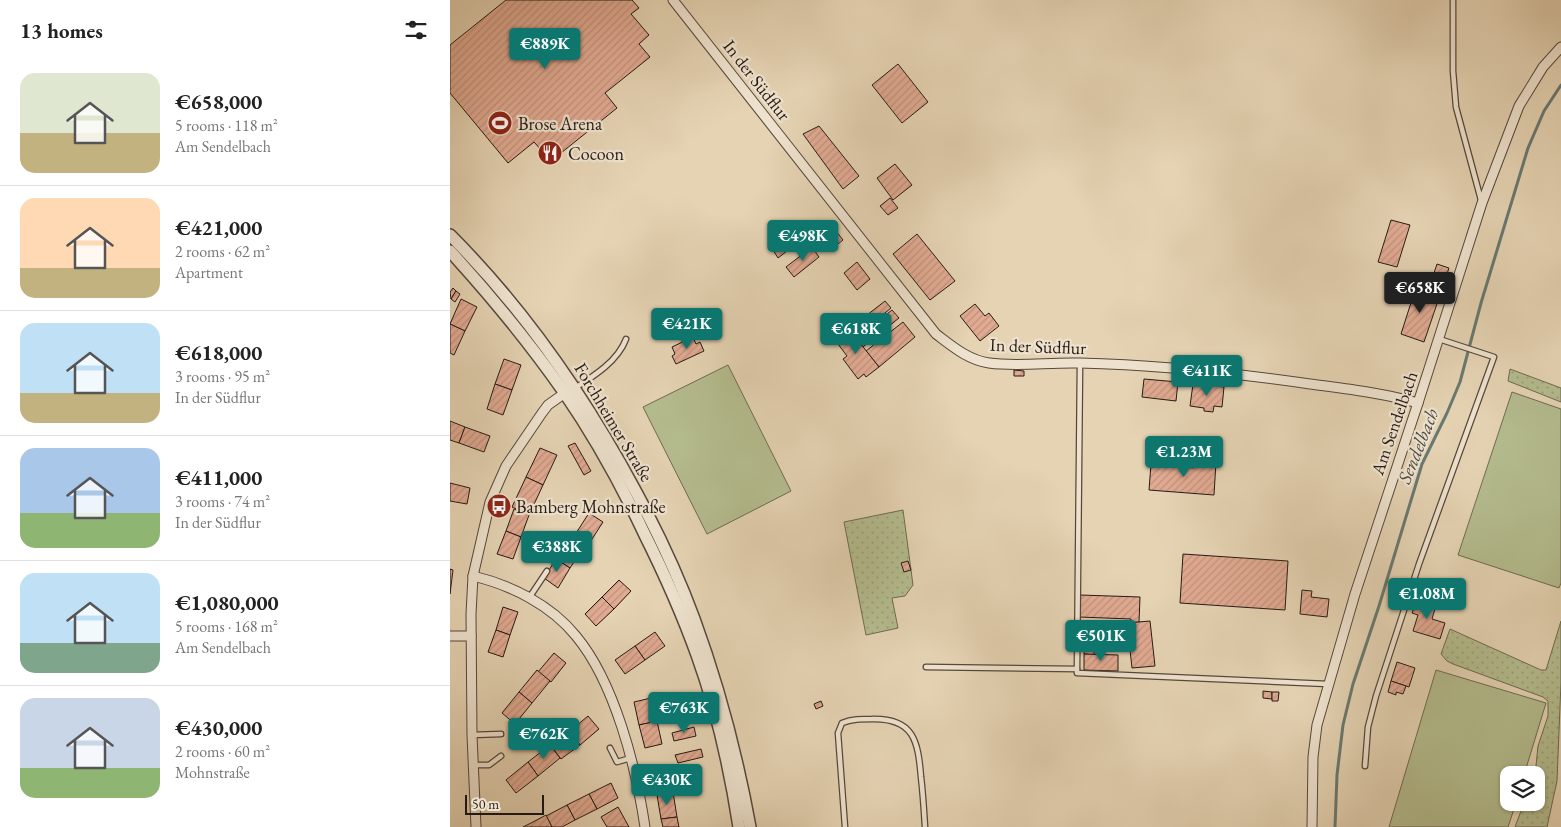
<!DOCTYPE html>
<meta charset="utf-8">
<style>
body{margin:0;font-family:"EB Garamond",serif;background:#f6f6f6;color:#222;height:100vh;display:flex;flex-direction:column;font-size:19px;white-space:nowrap}
*{box-sizing:border-box;margin:0}
p{font-size:16px;color:#767676}
.icon{flex:none;width:28px;height:28px;fill:none;stroke:currentColor;stroke-width:2;stroke-linecap:round;stroke-linejoin:round}
.map{position:relative;flex:1;overflow:hidden}
.sheet{display:flex;flex-direction:column;background:#fff;width:450px}
.sheet>*{flex:none}
.tools{position:absolute;left:1050px;top:766px;display:grid;gap:10px}
.tools a{display:grid;place-items:center;width:45px;height:45px;border-radius:10px;background:#fff;box-shadow:0 1px 4px #0004;font-size:25px}
.scale{position:absolute;left:15px;bottom:12px;width:79px;box-sizing:border-box;padding-left:5px;border:2px solid #261a15;border-top:0;font-size:14px;line-height:18px;white-space:nowrap;color:#261a15;-webkit-text-stroke:4px #eee2ce;paint-order:stroke}
.price{position:absolute;translate:-50% -42px;padding:0 11px;border-radius:5px;background:#0f766e;color:#fff;font-size:16px;line-height:32px;filter:drop-shadow(0 1px 2px #0008)}
.price::after{content:'';position:absolute;left:50%;top:30px;width:15px;height:11px;margin-left:-8px;background:inherit;clip-path:polygon(0 0,100% 0,50% 100%)}
.price.on{background:#222;color:#fff}
ul{padding:0;list-style:none}
li{display:flex;align-items:center;gap:15px;height:125px;padding:0 20px}
li+li{border-top:1px solid #e0e0e0}
li span{display:grid;place-items:center;flex:none;width:140px;height:100px;border-radius:15px;color:#555}
li>.icon{margin-inline-start:auto}
span .icon{width:60px;height:60px;fill:#fffc;stroke-width:1}
li b{font-size:21px}
h2{display:flex;justify-content:space-between;align-items:center;height:60px;padding:0 20px;font-size:21px}
main{display:flex;flex:1;min-height:0}
.map>svg:first-child{display:block}
.grass{fill:url(#grass-dots);stroke:#6d6b52}
.pitch{fill:#b4bc8e;stroke:#6d6b52}
.lines{fill:none;stroke-linecap:round;stroke-linejoin:round}
.stream{stroke:#697971;stroke-width:3}
.building{fill:url(#building-hatch);stroke:#261a15}
.service-casing{stroke:#56483c;stroke-width:7}
.minor-casing{stroke:#56483c;stroke-width:11}
.tertiary-casing{stroke:#56483c;stroke-width:14}
.service{stroke:#eee2ce;stroke-width:4.5}
.minor{stroke:#eee2ce;stroke-width:9}
.tertiary{stroke:#eee2ce;stroke-width:11}
.labels{text-anchor:middle;dominant-baseline:central;stroke-width:4.5;stroke-linejoin:round;paint-order:stroke}
.street-label{font-size:18px;fill:#261a15;stroke:#eee2ce}
.poi-label{font-size:18px;fill:#261a15;stroke:#eee2ce;text-anchor:start}
.water-label{font-size:19px;font-style:italic;fill:#484943;stroke:#eee2ce}
</style>
<main>
<section class="sheet">
<h2>13 homes<svg class="icon" aria-label="filters" viewBox="0 0 24 24"><path d="M4 7h16M4 17h16"/><circle cx="9" cy="7" r="2"/><circle cx="15" cy="17" r="2"/></svg></h2>
<ul>
<li><span style="background:linear-gradient(#dfe7d0 60%,#c2b280 0)"><svg class="icon" aria-label="home" viewBox="0 0 24 24"><path d="M3 11l9-7 9 7M6 9v11h12V9"/></svg></span><div><b>€658,000</b><p>5 rooms · 118 m²</p><p>Am Sendelbach</p></div></li>
<li><span style="background:linear-gradient(#ffd9b3 70%,#c2b280 0)"><svg class="icon" aria-label="home" viewBox="0 0 24 24"><path d="M3 11l9-7 9 7M6 9v11h12V9"/></svg></span><div><b>€421,000</b><p>2 rooms · 62 m²</p><p>Apartment</p></div></li>
<li><span style="background:linear-gradient(#bfe0f5 70%,#c2b280 0)"><svg class="icon" aria-label="home" viewBox="0 0 24 24"><path d="M3 11l9-7 9 7M6 9v11h12V9"/></svg></span><div><b>€618,000</b><p>3 rooms · 95 m²</p><p>In der Südflur</p></div></li>
<li><span style="background:linear-gradient(#a9c7e8 65%,#8fb573 0)"><svg class="icon" aria-label="home" viewBox="0 0 24 24"><path d="M3 11l9-7 9 7M6 9v11h12V9"/></svg></span><div><b>€411,000</b><p>3 rooms · 74 m²</p><p>In der Südflur</p></div></li>
<li><span style="background:linear-gradient(#bfe0f5 70%,#7fa58c 0)"><svg class="icon" aria-label="home" viewBox="0 0 24 24"><path d="M3 11l9-7 9 7M6 9v11h12V9"/></svg></span><div><b>€1,080,000</b><p>5 rooms · 168 m²</p><p>Am Sendelbach</p></div></li>
<li><span style="background:linear-gradient(#c9d6e8 70%,#8fb573 0)"><svg class="icon" aria-label="home" viewBox="0 0 24 24"><path d="M3 11l9-7 9 7M6 9v11h12V9"/></svg></span><div><b>€430,000</b><p>2 rooms · 60 m²</p><p>Mohnstraße</p></div></li>
</ul>
</section>
<div class="map">
<svg width="1111" height="827" viewBox="0 0 1111 827">
<defs>
<pattern id="grass-dots" width="8" height="8" patternUnits="userSpaceOnUse" patternTransform="scale(1.25)"><rect width="8" height="8" fill="#b4bc8e"/><path d="M2 2h.1M6 6h.1" fill="none" stroke="#9ba17a" stroke-width="1.8" stroke-linecap="round"/></pattern>
<pattern id="building-hatch" width="6" height="6" patternUnits="userSpaceOnUse" patternTransform="scale(1.25)"><rect width="6" height="6" fill="#e1aa92"/><path d="M-1 1l2-2M0 6l6-6M5 7l2-2" fill="none" stroke="#c1927d"/></pattern>
</defs>
<rect width="100%" height="100%" fill="#e5d3b3"/>
<filter id="stains"><feTurbulence type="fractalNoise" baseFrequency=".004" numOctaves="4"/><feColorMatrix values="0 0 0 0 .2 0 0 0 0 .09 0 0 0 0 .02 0 0 0 .5 -.17"/></filter>
<radialGradient id="worn" r=".72"><stop offset=".6" stop-color="#630" stop-opacity="0"/><stop offset="1" stop-color="#630" stop-opacity=".3"/></radialGradient>
<g class="grass">
<polygon points="1060,369 1111,388 1111,402 1058,381"/>
<polygon points="453,510 463,585 455,596 442,598 448,628 416,635 394,522"/>
<polygon points="1111,621 1111,682 1107,781 1097,827 1065,827 1074,803 1086,802 1086,775 1083,775 1086,766 1088,746 1098,716 1098,701 1093,697 1003,664 997,661 991,654 1000,629 1091,670 1096,670"/>
</g>
<g class="pitch">
<polygon points="278,365 341,491 257,534 193,407"/>
<polygon points="1062,392 1111,409 1111,583 1109,588 1008,555"/>
<polygon points="986,670 1096,703 1074,775 1059,775 1059,802 1066,803 1058,827 939,827"/>
</g>
<g class="lines">
<polyline class="stream" points="885,827 887,775 893,725 903,684 929,606 972,464 997,413 1010,382 1031,303 1078,148 1094,111 1111,85"/>
</g>
<g class="building">
<polygon points="56,0 182,0 189,8 181,14 199,35 189,44 200,57 155,93 167,108 101,161 84,142 58,163 0,93 0,45"/>
<polygon points="448,64 478,102 452,123 422,85"/>
<polygon points="369,126 409,176 393,189 353,134"/>
<polygon points="445,164 462,185 443,200 427,178"/>
<polygon points="440,198 448,208 438,215 430,206"/>
<polygon points="941,220 960,225 947,267 928,262"/>
<polygon points="382,226 393,240 379,251 368,237"/>
<polygon points="349,230 354,238 328,258 323,250"/>
<polygon points="467,234 505,281 480,300 443,254"/>
<polygon points="362,247 369,257 344,277 336,267"/>
<polygon points="407,262 420,279 407,290 394,273"/>
<polygon points="987,264 999,268 990,295 978,291"/>
<polygon points="966,287 990,295 974,342 951,334"/>
<polygon points="3,288 6,291 1,299 0,292"/>
<polygon points="6,291 10,294 5,302 1,299"/>
<polygon points="11,299 27,307 15,331 0,324"/>
<polygon points="435,301 441,308 405,337 399,329"/>
<polygon points="525,304 535,316 539,313 549,326 530,341 510,316"/>
<polygon points="442,310 449,318 413,347 406,339"/>
<polygon points="453,322 465,337 429,367 416,351"/>
<polygon points="0,324 15,331 4,355 0,353"/>
<polygon points="399,329 429,367 416,377 414,374 408,379 393,359 397,356 385,340"/>
<polygon points="243,337 246,344 250,342 254,351 226,364 222,356 225,354 222,347"/>
<polygon points="54,359 71,365 62,390 45,384"/>
<polygon points="564,370 574,371 574,376 564,376"/>
<polygon points="694,379 728,382 726,401 692,397"/>
<polygon points="45,384 62,390 53,415 37,409"/>
<polygon points="743,384 774,387 772,407 764,406 763,412 754,411 754,408 740,406"/>
<polygon points="0,421 15,427 9,443 0,440"/>
<polygon points="15,427 40,436 34,452 9,443"/>
<polygon points="125,443 141,471 134,475 118,446"/>
<polygon points="90,448 107,455 93,485 76,477"/>
<polygon points="744,461 766,462 764,495 699,490 701,464 744,468"/>
<polygon points="76,477 93,485 79,515 62,507"/>
<polygon points="0,483 20,488 17,504 0,501"/>
<polygon points="64,509 79,515 71,537 56,531"/>
<polygon points="139,513 153,522 135,550 121,541"/>
<polygon points="56,531 71,537 63,559 47,554"/>
<polygon points="119,539 133,548 120,568 106,559"/>
<polygon points="733,554 838,561 835,610 730,603"/>
<polygon points="106,559 120,568 108,588 94,578"/>
<polygon points="458,561 461,570 454,572 451,563"/>
<polygon points="0,569 3,570 0,594"/>
<polygon points="169,580 181,591 164,609 152,597"/>
<polygon points="852,590 862,591 861,597 879,599 877,617 850,614"/>
<polygon points="630,595 690,597 689,622 681,623 681,619 629,617"/>
<polygon points="152,597 164,609 146,626 135,614"/>
<polygon points="967,599 986,605 982,619 995,623 990,639 963,631 968,615 962,613"/>
<polygon points="53,607 68,612 60,635 46,630"/>
<polygon points="700,621 705,666 682,668 677,623"/>
<polygon points="46,630 60,635 53,657 38,652"/>
<polygon points="205,632 215,646 195,660 185,646"/>
<polygon points="635,632 645,632 644,655 634,654"/>
<polygon points="185,646 195,660 175,674 165,660"/>
<polygon points="104,653 116,663 101,682 88,672"/>
<polygon points="634,654 668,655 668,671 634,670"/>
<polygon points="947,662 965,668 959,687 941,681"/>
<polygon points="87,670 100,681 82,703 69,692"/>
<polygon points="941,681 956,686 953,694 946,692 946,695 938,692"/>
<polygon points="813,691 822,692 822,699 813,698"/>
<polygon points="69,692 82,703 65,724 52,713"/>
<polygon points="822,692 829,692 828,701 822,701"/>
<polygon points="201,698 207,721 189,725 184,702"/>
<polygon points="371,701 373,706 366,709 364,704"/>
<polygon points="138,716 149,729 130,745 120,731"/>
<polygon points="207,721 212,744 195,748 189,725"/>
<polygon points="244,727 246,736 224,741 222,733"/>
<polygon points="120,731 130,745 111,759 101,746"/>
<polygon points="100,745 110,758 88,776 78,762"/>
<polygon points="251,749 253,757 228,763 225,755"/>
<polygon points="78,762 88,776 66,793 56,780"/>
<polygon points="223,765 228,791 209,794 205,768"/>
<polygon points="161,783 168,798 147,809 139,794"/>
<polygon points="223,792 227,817 211,819 207,795"/>
<polygon points="139,794 147,809 125,820 117,805"/>
<polygon points="117,805 125,820 112,827 102,827 96,816"/>
<polygon points="168,807 179,827 157,827 151,817"/>
<polygon points="96,815 102,827 73,827 83,822"/>
<polygon points="227,817 229,827 213,827 211,819"/>
</g>
<g class="lines">
<defs>
<g id="service">
<polyline points="1003,0 1003,71 1006,107 1031,200"/>
<path d="M125,388C144,376 168,361 176,339"/>
<polyline points="79,598 97,571"/>
<polyline points="476,667 627,669 630,363"/>
<polyline points="627,669 627,673 878,684"/>
<polyline points="22,735 51,734"/>
<polyline points="160,748 167,762 181,758"/>
<polyline points="23,765 39,765 51,756"/>
<polyline points="915,766 918,727 926,696 969,564 1044,357 989,339"/>
<path d="M395,827L388,733L392,723C402,719 411,719 422,719C464,718 468,741 471,777C473,794 474,810 475,827"/>
</g>
<g id="minor">
<path d="M223,0L486,334C502,346 518,360 539,363C568,367 600,362 630,363C707,365 784,373 860,384C897,389 933,393 968,403"/>
<path d="M23,576C61,585 101,605 126,636C165,683 186,767 195,827"/>
<polyline points="0,636 21,636"/>
<polyline points="26,827 22,735 21,614 23,576 40,502 56,466 92,413 98,405 115,393"/>
<polyline points="862,827 863,757 867,725 905,594 968,403 1032,203 1069,106 1093,67 1111,47"/>
</g>
<g id="tertiary">
<path d="M0,235C75,310 136,399 186,492C208,533 228,575 244,619C269,687 287,756 300,827"/>
<path d="M0,251C41,296 79,342 114,392C145,437 171,484 194,533C214,573 232,613 247,655C267,710 280,769 289,827"/>
</g>
</defs>
<use href="#service" class="service-casing"/>
<use href="#minor" class="minor-casing"/>
<use href="#tertiary" class="tertiary-casing"/>
<use href="#service" class="service"/>
<use href="#minor" class="minor"/>
<use href="#tertiary" class="tertiary"/>
</g>
<defs>
<symbol id="stadium-disc" viewBox="-11 -11 22 22"><circle r="9.5" fill="#8f2418" stroke="#eee2ce"/><path d="M0-5a6.5 5 0 1 0 0 10a6.5 5 0 1 0 0-10ZM-3.5-1.8h7v3.6h-7Z" fill="#fff"/></symbol>
<symbol id="restaurant-disc" viewBox="-11 -11 22 22"><circle r="9.5" fill="#8f2418" stroke="#eee2ce"/><path d="M-5-6h1v4h1v-4h1v4h1v-4h1v5L-1.5 .5V6h-2V.5L-5-1ZM5-6V6H3V1.5H1.5Q1.5-4 5-6Z" fill="#fff"/></symbol>
<symbol id="bus-disc" viewBox="-11 -11 22 22"><circle r="9.5" fill="#8f2418" stroke="#eee2ce"/><path d="M-5-6H5V4H4V6H2V4H-2V6H-4V4H-5ZM-3.5-4V0h7V-4ZM-3.5 1.2v1.5H-2V1.2ZM2 1.2v1.5H3.5V1.2Z" fill="#fff"/></symbol>
</defs>
<g fill-rule="evenodd">
<use href="#stadium-disc" x="36" y="109" width="28" height="28"/>
<use href="#restaurant-disc" x="86" y="139" width="28" height="28"/>
<use href="#bus-disc" x="35" y="492" width="28" height="28"/>
</g>
<g class="labels">
<g class="street-label">
<text transform="translate(307 80) rotate(52)">In der Südflur</text>
<text transform="translate(588 346) rotate(2)">In der Südflur</text>
<text transform="translate(164 422) rotate(59)">Forchheimer Straße</text>
<text transform="translate(944 423) rotate(-71)">Am Sendelbach</text>
</g>
<g class="poi-label">
<text x="68" y="123">Brose Arena</text>
<text x="118" y="153">Cocoon</text>
<text x="66" y="506">Bamberg Mohnstraße</text>
</g>
<g class="water-label">
<text transform="translate(968 446) rotate(-68)">Sendelbach</text>
</g>
</g>
<rect width="100%" height="100%" filter="url(#stains)"/>
<rect width="100%" height="100%" fill="url(#worn)"/>
</svg>
<div class="tools">
<a><svg class="icon" aria-label="layers" viewBox="0 0 24 24"><path d="M12 4l9 5-9 5-9-5zM3 14l9 5 9-5"/></svg></a>
</div>
<div class="scale">50 m</div>
<b class="price" style="left:95px;top:70px">€889K</b>
<b class="price" style="left:353px;top:262px">€498K</b>
<b class="price on" style="left:970px;top:314px">€658K</b>
<b class="price" style="left:237px;top:350px">€421K</b>
<b class="price" style="left:406px;top:355px">€618K</b>
<b class="price" style="left:757px;top:397px">€411K</b>
<b class="price" style="left:734px;top:478px">€1.23M</b>
<b class="price" style="left:107px;top:573px">€388K</b>
<b class="price" style="left:977px;top:620px">€1.08M</b>
<b class="price" style="left:651px;top:662px">€501K</b>
<b class="price" style="left:234px;top:734px">€763K</b>
<b class="price" style="left:94px;top:760px">€762K</b>
<b class="price" style="left:217px;top:806px">€430K</b>
</div>
</main>
